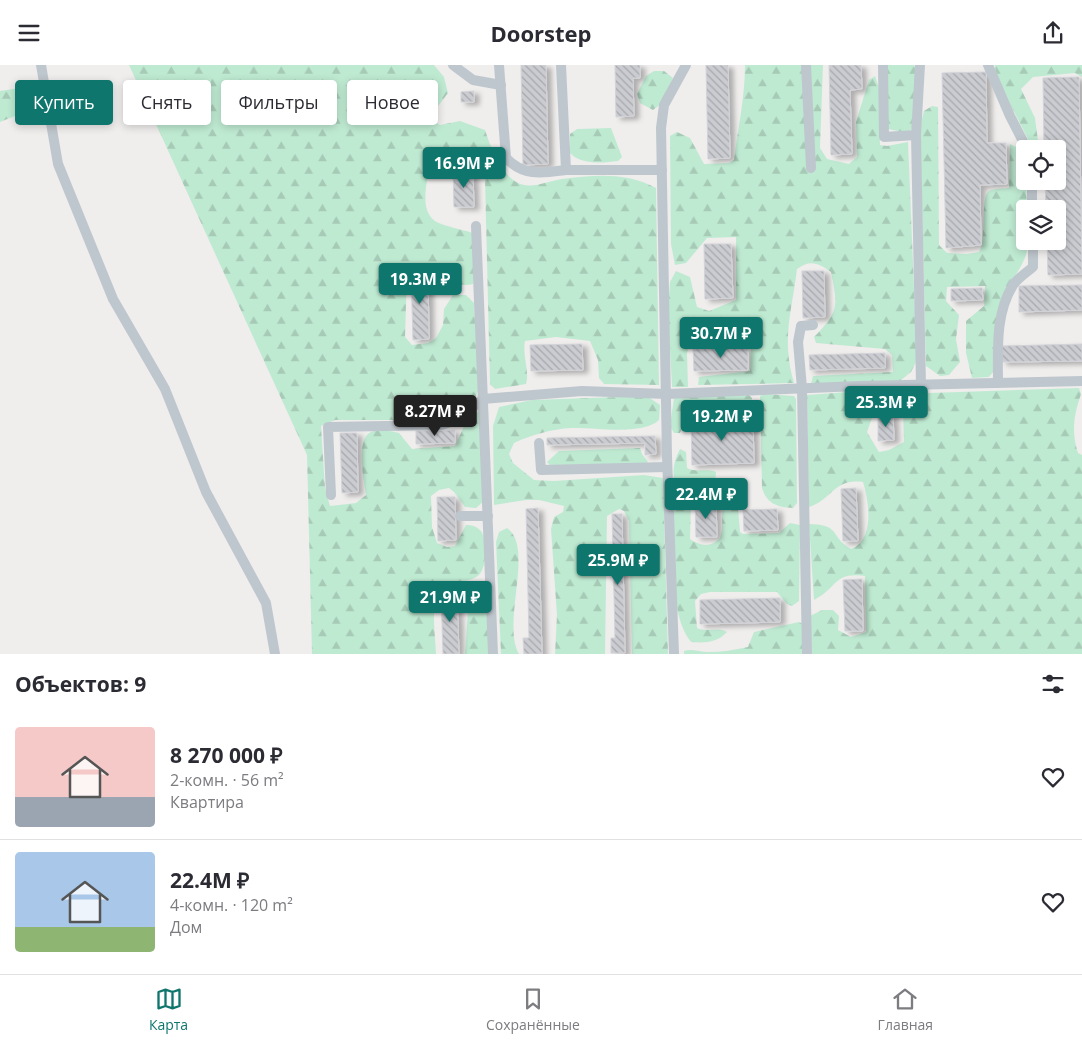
<!DOCTYPE html>
<html lang="ru">
<meta charset="utf-8">
<style>
body{margin:0;font-family:"Open Sans",sans-serif;background:#f7f7f7;color:#2b2b33;height:100vh;display:flex;flex-direction:column;font-size:19px;white-space:nowrap}
*{box-sizing:border-box;margin:0}
p{font-size:16px;color:#7c7c81}
.icon{flex:none;width:28px;height:28px;fill:none;stroke:currentColor;stroke-width:2;stroke-linecap:round;stroke-linejoin:round}
.map{position:relative;height:589px;overflow:hidden}
.drawer{display:flex;flex-direction:column;background:#fff;flex:1}
.drawer>*{flex:none}
.top-card{position:absolute;left:15px;top:15px;width:500px;height:45px;display:flex;gap:10px}
.controls{position:absolute;left:1016px;top:75px;display:grid;gap:10px}
.controls a{display:grid;place-items:center;width:50px;height:50px;border-radius:5px;background:#fff;box-shadow:0 2px 8px #0003;font-size:25px}
.price{position:absolute;translate:-50% -42px;padding:0 11px;border-radius:5px;background:#0f766e;color:#fff;font-size:16px;line-height:32px;filter:drop-shadow(0 1px 2px #0008)}
.price::after{content:'';position:absolute;left:50%;top:30px;width:15px;height:11px;margin-left:-8px;background:inherit;clip-path:polygon(0 0,100% 0,50% 100%)}
.price.selected{background:#222;color:#fff}
ul{padding:0;list-style:none}
li{display:flex;align-items:center;gap:15px;height:125px;padding:0 15px}
li+li{border-top:1px solid #e1e1e2}
li span{display:grid;place-items:center;flex:none;width:140px;height:100px;border-radius:5px;color:#555}
li>.icon{margin-inline-start:auto}
span .icon{width:60px;height:60px;fill:#fffc;stroke-width:1}
li b{font-size:21px}
h2{display:flex;justify-content:space-between;align-items:center;height:60px;padding:0 15px;font-size:21px}
.chip{padding:0 18px;border-radius:5px;background:#fff;box-shadow:0 2px 8px #0003;font-size:18px;line-height:45px}
.chip.selected{background:#0f766e;color:#fff}
header{display:flex;justify-content:space-between;align-items:center;height:65px;padding:0 15px;background:#fff;font-size:22px;font-weight:700}
.dock{display:flex;justify-content:space-around;align-items:center;height:70px;border-top:1px solid #e1e1e2;background:#fff;font-size:14px;color:#7c7c81}
.dock a{display:grid;justify-items:center;gap:2px}
.dock .selected{color:#0f766e}
.map>svg:first-child{display:block}
.forest{fill:url(#forest-firs)}
.building{fill:url(#building-back-hatch);stroke:#d2d3d8;filter:url(#shadow)}
.lines{fill:none;stroke-linecap:round;stroke-linejoin:round}
.minor{stroke:#bfc7ce;stroke-width:10}
</style>
<header><svg class="icon" aria-label="menu" viewBox="0 0 24 24"><path d="M4 6h16M4 12h16M4 18h16"/></svg>Doorstep<svg class="icon" aria-label="share" viewBox="0 0 24 24"><path d="M12 15V3M7 8l5-5 5 5M5 13v7h14v-7"/></svg></header>
<div class="map">
<svg width="1082" height="589" viewBox="0 0 1082 589">
<defs>
<pattern id="forest-firs" width="22" height="20" patternUnits="userSpaceOnUse" patternTransform="scale(1.25)"><rect width="22" height="20" fill="#bfead2"/><path d="M5 1l3.5 6h-7zM16 11l3.5 6h-7z" fill="#a6cab6"/></pattern>
<pattern id="building-back-hatch" width="6" height="6" patternUnits="userSpaceOnUse" patternTransform="scale(1.25)"><rect width="6" height="6" fill="#caccd1"/><path d="M-1 5l2 2M0 0l6 6M5-1l2 2" fill="none" stroke="#a6a8ac"/></pattern>
<filter id="shadow"><feDropShadow dx="5" dy="3" stdDeviation="2.5" flood-color="#0004"/></filter>
</defs>
<rect width="100%" height="100%" fill="#f0eded"/>
<g class="forest">
<path d="M129,0H434L444,12L448,28L429,53L440,60L460,56L485,65C491,83 502,115 524,120C537,122 549,116 562,114C595,110 626,107 656,123L659,320L604,319L599,313L598,295L590,276L556,272L525,276C522,291 530,306 526,319L495,324L490,319L485,115L477,96L450,91L431,96C428,113 418,144 435,156C440,160 464,165 473,168V219C456,224 438,209 426,199L412,201L407,207L405,272L412,280L428,278L436,273L443,260L444,244L453,230H466L474,238L479,324L475,333L443,355H335L321,361L325,423L330,441L356,438L366,430C364,416 355,374 371,367C380,363 390,366 399,368L412,384L455,381L466,357L481,344L484,436L476,443L465,442L454,427L449,423L439,425L431,431L432,462L437,478L447,482L455,481L466,460C471,460 476,461 480,465C488,473 487,502 479,510C471,517 462,515 453,517C448,518 443,521 438,523C431,544 435,567 436,589H312L307,390Z"/>
<path d="M745,0H823L820,83L827,94L849,99L857,92L856,57L869,15L875,11L879,23L880,80L887,81L908,77L917,295L911,307L900,316L811,319L813,311L893,307L892,290L885,284L816,278L814,272C839,247 838,241 831,207C819,198 810,194 797,204C792,247 781,273 794,318L698,320L699,312L750,306L751,280L690,278L687,288L688,322H672L668,244L670,217L676,206L690,212L697,242L709,246L736,235V172L707,173L686,198L675,200L671,179L670,71L677,67L690,73L704,99L729,98L734,95C738,63 745,32 745,0Z"/>
<polygon points="886,0 914,0 917,7 912,63 908,68 888,64"/>
<polygon points="995,0 1082,0 1082,12 1075,8 1033,12 1021,24 1035,53 1039,84 1033,84 996,11"/>
<polygon points="654,6 664,6 673,13 661,39 653,45 640,38 637,29 646,11"/>
<polygon points="39,20 40,41 0,57 0,26"/>
<path d="M932,41L938,42L939,180L947,188L967,189L979,187C987,175 980,131 989,126C995,123 1003,124 1009,123L1010,79L1018,83L1025,92L1027,144H1025V176H1028C1028,198 1013,211 1004,229C998,244 996,289 993,307L989,312L972,313L966,288V256L984,241L985,221L947,222L946,236L959,250L956,274L960,297L949,310L940,311L926,301L920,62L924,46Z"/>
<path d="M611,63L622,92L618,96C603,98 581,100 570,88V69L577,64Z"/>
<path d="M1079,323L1081,329C1074,350 1071,366 1078,388L1082,390V589H811L810,551L822,545H833L839,551L838,565L851,572L866,567L865,511C833,507 838,523 814,535L809,459C842,460 829,471 851,484C875,475 869,436 863,417C834,413 832,435 809,442L807,330L876,325L886,330L888,335L872,353L867,367L879,387L889,385L904,377L903,347L897,338L900,329Z"/>
<path d="M765,329L794,331L796,334L797,438L793,443C777,442 767,439 762,423L760,331Z"/>
<polygon points="749,330 752,333 752,345 748,347 694,351 686,355 680,368 674,368 670,361 674,333"/>
<path d="M647,331L660,340L659,355C642,371 594,362 571,363C552,364 531,370 514,378L509,389L513,398L534,415L554,416L644,410L663,413L668,589H632L629,456L624,446L619,444L607,451L605,589H555L557,550L551,464L554,452L563,447L564,441L539,435H526L494,440L493,361L499,342L532,335Z"/>
<polygon points="640,383 642,389 648,397 645,400 552,402 547,397 559,386"/>
<path d="M680,384L686,387L687,403C696,408 706,403 716,407C715,431 700,433 679,428C671,414 672,399 680,384Z"/>
<path d="M732,428L737,430L740,467L743,469L779,468L790,458L800,460L799,536L792,541L787,539L777,527H710L701,529L695,536L697,563C707,568 718,561 727,567C717,578 705,578 691,577C668,549 674,481 673,444L681,439L691,437L690,474C700,481 711,483 720,473C726,457 716,440 732,428Z"/>
<path d="M507,463C535,482 501,558 519,589H501L496,477L499,467Z"/>
<polygon points="487,523 490,589 465,589 469,531 477,524"/>
<path d="M799,557L803,559L804,589H684V586C692,583 699,587 708,587C722,587 734,585 748,582L754,567Z"/>
</g>
<g class="building">
<polygon points="521,0 546,0 548,99 523,100"/>
<polygon points="615,0 640,0 640,13 633,13 634,51 616,52"/>
<polygon points="706,0 728,0 730,93 708,94"/>
<polygon points="829,0 861,0 862,24 850,25 852,89 831,90"/>
<polygon points="986,7 987,78 1006,78 1007,119 980,120 981,180 946,183 942,8"/>
<polygon points="1079,12 1082,209 1048,210 1047,176 1058,176 1058,144 1046,144 1045,116 1058,116 1058,84 1044,84 1043,13"/>
<polygon points="474,26 474,37 461,37 461,27"/>
<polygon points="453,107 473,107 474,142 454,142"/>
<polygon points="704,179 731,179 733,233 705,234"/>
<polygon points="428,206 429,274 413,275 411,207"/>
<polygon points="802,206 824,206 825,252 803,253"/>
<polygon points="1082,220 1082,245 1019,247 1019,221"/>
<polygon points="982,223 983,235 951,236 951,224"/>
<polygon points="582,279 583,305 531,306 530,280"/>
<polygon points="1082,279 1082,296 1002,297 1002,281"/>
<polygon points="748,283 748,305 694,306 693,284"/>
<polygon points="885,288 885,303 810,305 809,290"/>
<polygon points="893,349 894,375 878,376 878,350"/>
<polygon points="753,354 754,398 692,400 691,355"/>
<polygon points="455,365 455,378 416,379 416,366"/>
<polygon points="340,368 357,368 358,427 342,428"/>
<polygon points="655,371 656,389 645,390 645,378 547,380 547,373"/>
<polygon points="856,423 858,476 843,476 841,424"/>
<polygon points="437,432 455,432 456,475 438,476"/>
<polygon points="716,438 717,472 696,472 695,439"/>
<polygon points="538,443 542,589 524,589 523,573 529,573 526,444"/>
<polygon points="777,444 778,465 744,466 743,445"/>
<polygon points="612,449 622,449 625,588 611,588 611,573 615,573"/>
<polygon points="862,514 863,566 845,566 843,515"/>
<polygon points="457,527 459,589 443,589 441,528"/>
<polygon points="780,533 780,557 700,559 700,535"/>
</g>
<g class="lines">
<g class="minor">
<polyline points="41,0 58,99 113,234 165,324 206,427 266,538 275,589"/>
<polyline points="453,0 473,15 501,20"/>
<path d="M499,0L506,93C524,112 543,108 566,105"/>
<polyline points="561,0 566,105 662,105"/>
<polyline points="806,0 811,103"/>
<polyline points="883,0 884,72 916,70"/>
<polyline points="920,0 916,70 921,320"/>
<polyline points="988,0 1010,51 1027,84"/>
<polyline points="1032,116 1032,144"/>
<polyline points="476,161 493,589"/>
<path d="M998,318C998,285 995,249 1013,220C1018,213 1027,207 1033,202V176"/>
<polyline points="539,378 541,405 667,402"/>
<polyline points="331,430 328,362 443,360 460,353 483,334 582,326 667,329 859,321 1082,316"/>
<polyline points="460,451 488,451"/>
<polyline points="674,589 667,391 661,63 664,40 686,0"/>
<polyline points="807,589 802,323 798,277 801,261 813,260"/>
</g>
</g>
</svg>
<div class="controls">
<a><svg class="icon" aria-label="locate" viewBox="0 0 24 24"><circle cx="12" cy="12" r="6"/><path d="M12 2v4M12 18v4M2 12h4M18 12h4"/></svg></a>
<a><svg class="icon" aria-label="layers" viewBox="0 0 24 24"><path d="M12 4l9 5-9 5-9-5zM3 14l9 5 9-5"/></svg></a>
</div>
<b class="price" style="left:464px;top:124px">16.9M ₽</b>
<b class="price" style="left:420px;top:240px">19.3M ₽</b>
<b class="price" style="left:721px;top:294px">30.7M ₽</b>
<b class="price" style="left:886px;top:363px">25.3M ₽</b>
<b class="price selected" style="left:435px;top:372px">8.27M ₽</b>
<b class="price" style="left:722px;top:377px">19.2M ₽</b>
<b class="price" style="left:706px;top:455px">22.4M ₽</b>
<b class="price" style="left:618px;top:521px">25.9M ₽</b>
<b class="price" style="left:450px;top:558px">21.9M ₽</b>
<div class="top-card">
<a class="chip selected">Купить</a>
<a class="chip">Снять</a>
<a class="chip">Фильтры</a>
<a class="chip">Новое</a>
</div>
</div>
<section class="drawer">
<h2>Объектов: 9<svg class="icon" aria-label="filters" viewBox="0 0 24 24"><path d="M4 7h16M4 17h16"/><circle cx="9" cy="7" r="2"/><circle cx="15" cy="17" r="2"/></svg></h2>
<ul>
<li><span style="background:linear-gradient(#f6c9c9 70%,#9aa5b1 0)"><svg class="icon" aria-label="home" viewBox="0 0 24 24"><path d="M3 11l9-7 9 7M6 9v11h12V9"/></svg></span><div><b>8 270 000 ₽</b><p>2-комн. · 56 m²</p><p>Квартира</p></div><svg class="icon" aria-label="heart" viewBox="0 0 24 24"><path d="M12 20l-8-8c-3-5 5-10 8-4 3-6 11-1 8 4z"/></svg></li>
<li><span style="background:linear-gradient(#a9c7e8 75%,#8fb573 0)"><svg class="icon" aria-label="home" viewBox="0 0 24 24"><path d="M3 11l9-7 9 7M6 9v11h12V9"/></svg></span><div><b>22.4M ₽</b><p>4-комн. · 120 m²</p><p>Дом</p></div><svg class="icon" aria-label="heart" viewBox="0 0 24 24"><path d="M12 20l-8-8c-3-5 5-10 8-4 3-6 11-1 8 4z"/></svg></li>
</ul>
</section>
<nav class="dock">
<a class="selected"><svg class="icon" aria-label="map" viewBox="0 0 24 24"><path d="M3 6l6-2 6 2 6-2v14l-6 2-6-2-6 2zM9 4v14M15 6v14"/></svg>Карта</a>
<a><svg class="icon" aria-label="saved" viewBox="0 0 24 24"><path d="M7 4h10v16l-5-4-5 4z"/></svg>Сохранённые</a>
<a><svg class="icon" aria-label="home" viewBox="0 0 24 24"><path d="M3 11l9-7 9 7M6 9v11h12V9"/></svg>Главная</a>
</nav>
